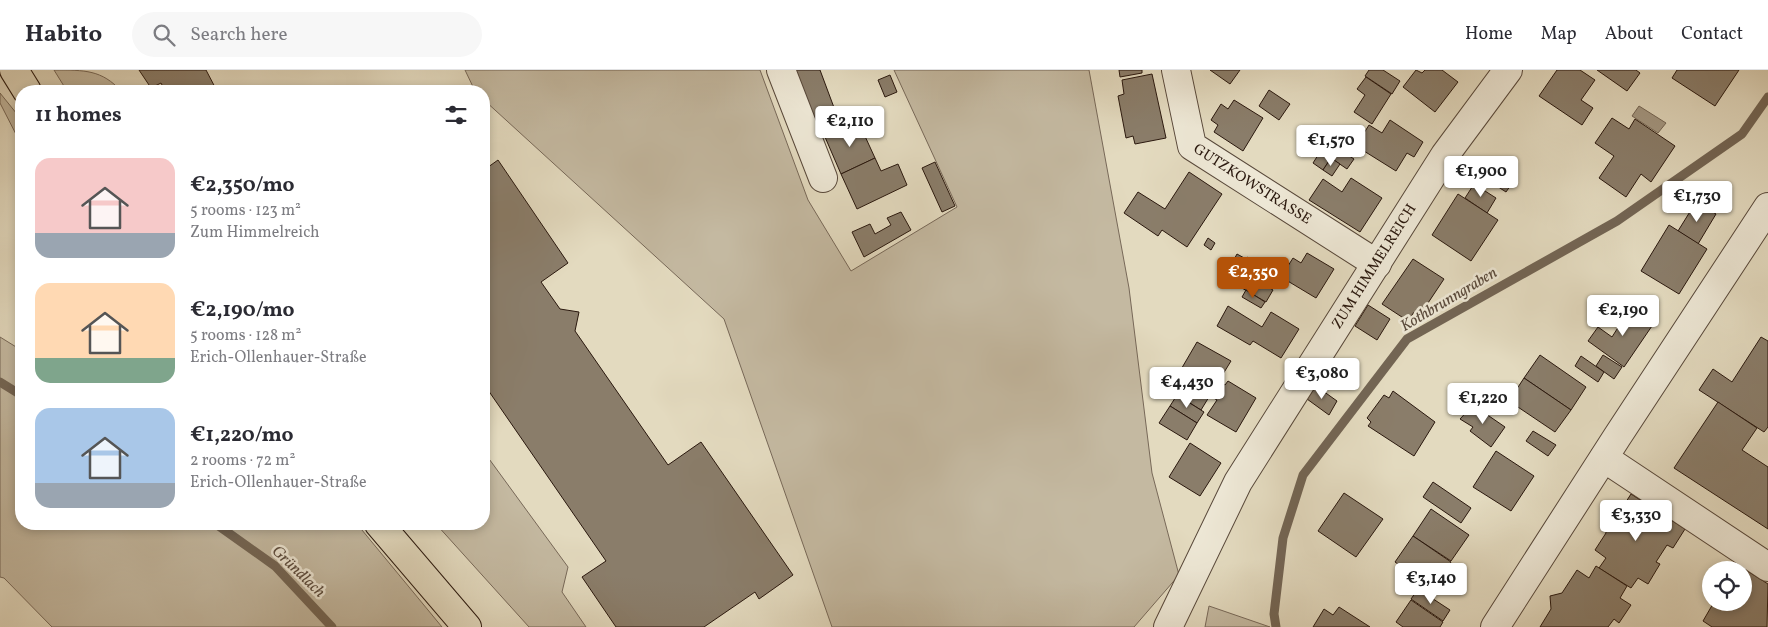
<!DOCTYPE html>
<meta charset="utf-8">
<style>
body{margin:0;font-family:Vollkorn,serif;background:#f7f7f7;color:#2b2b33;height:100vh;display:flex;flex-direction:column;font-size:19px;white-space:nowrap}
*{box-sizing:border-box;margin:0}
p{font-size:16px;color:#7c7c81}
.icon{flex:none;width:28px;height:28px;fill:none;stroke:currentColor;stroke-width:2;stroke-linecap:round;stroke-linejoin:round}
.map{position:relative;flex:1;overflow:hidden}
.sheet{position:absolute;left:15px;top:15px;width:475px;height:445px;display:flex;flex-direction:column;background:#fff;border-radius:20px;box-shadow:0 2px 8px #0003}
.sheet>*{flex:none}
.controls{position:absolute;left:1702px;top:491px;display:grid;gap:10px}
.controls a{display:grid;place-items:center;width:50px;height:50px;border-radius:50%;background:#fff;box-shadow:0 2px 8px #0003;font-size:25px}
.price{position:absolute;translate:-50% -42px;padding:0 11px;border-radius:5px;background:#fff;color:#222;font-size:16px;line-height:32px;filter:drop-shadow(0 1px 2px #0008)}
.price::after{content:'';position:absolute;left:50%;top:30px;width:15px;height:11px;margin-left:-8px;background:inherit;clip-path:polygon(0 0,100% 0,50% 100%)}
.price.on{background:#b45309;color:#fff}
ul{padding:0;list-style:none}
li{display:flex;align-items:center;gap:15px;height:125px;padding:0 20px}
li span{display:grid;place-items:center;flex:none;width:140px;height:100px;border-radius:15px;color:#555}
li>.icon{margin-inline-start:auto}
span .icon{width:60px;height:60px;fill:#fffc;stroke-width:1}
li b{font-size:21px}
h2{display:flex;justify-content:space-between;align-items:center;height:60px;padding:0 20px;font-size:21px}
header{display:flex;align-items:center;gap:30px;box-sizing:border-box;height:70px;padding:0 25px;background:#fff;border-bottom:1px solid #e1e1e2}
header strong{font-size:24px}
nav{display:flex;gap:28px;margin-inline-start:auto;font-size:18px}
.search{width:350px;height:45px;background:#f7f7f7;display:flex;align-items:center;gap:12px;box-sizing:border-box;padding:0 18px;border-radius:28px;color:#7c7c81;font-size:19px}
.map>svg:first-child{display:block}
.green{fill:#c4b9a1;stroke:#776858}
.water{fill:#a49883;stroke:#736554}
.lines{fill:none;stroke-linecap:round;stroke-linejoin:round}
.stream{stroke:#736554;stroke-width:9}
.building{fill:#8a7d6a;stroke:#2a180e}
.minor-casing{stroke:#58483a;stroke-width:30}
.major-casing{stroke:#2a180e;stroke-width:30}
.minor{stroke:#ede7d5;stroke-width:28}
.major{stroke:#e3dabf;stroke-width:28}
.labels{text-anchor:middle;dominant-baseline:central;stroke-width:5;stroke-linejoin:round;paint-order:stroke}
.street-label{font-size:15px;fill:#2a180e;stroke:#ede7d5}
.water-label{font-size:16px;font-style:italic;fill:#5b4b3d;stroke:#ede7d5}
</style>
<header>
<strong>Habito</strong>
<div class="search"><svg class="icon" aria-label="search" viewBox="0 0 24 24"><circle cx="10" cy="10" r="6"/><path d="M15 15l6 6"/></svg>Search here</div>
<nav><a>Home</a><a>Map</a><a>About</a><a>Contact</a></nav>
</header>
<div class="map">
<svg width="1768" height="557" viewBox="0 0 1768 557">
<rect width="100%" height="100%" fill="#e3dabf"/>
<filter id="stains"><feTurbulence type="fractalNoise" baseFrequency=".004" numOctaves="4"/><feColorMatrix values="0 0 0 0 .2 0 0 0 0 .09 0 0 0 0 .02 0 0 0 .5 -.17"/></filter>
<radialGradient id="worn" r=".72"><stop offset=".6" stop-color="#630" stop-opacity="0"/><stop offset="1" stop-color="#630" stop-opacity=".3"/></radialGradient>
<g class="green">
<path d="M54,0C85,0 102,0 121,21H67Z"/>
<polygon points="465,0 760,0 808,130 851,201 957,137 894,0 1089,0 1129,218 1152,403 1179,505 1134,557 832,557 724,249 484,30 484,21 475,21"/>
<polygon points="0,23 21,49 21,74 0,33"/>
<polygon points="0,267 21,280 21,454 357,454 442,557 52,557 4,508 0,507"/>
<polygon points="484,382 568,497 562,522 586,557 529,557 436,454 484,454"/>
<polygon points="1209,536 1270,557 1205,557"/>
</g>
<polygon class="water" points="1639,36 1666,53 1658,63 1632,46"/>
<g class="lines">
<g class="stream">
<polyline points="0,312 21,325"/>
<polyline points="216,454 275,496 332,557"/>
<polyline points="1276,557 1274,544 1283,468 1303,405 1407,269 1617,151 1742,64 1768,27"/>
</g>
</g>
<g class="building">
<polygon points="139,0 206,0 217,21 165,21 161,13 151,18"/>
<polygon points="792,0 820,0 839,51 814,60"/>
<polygon points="1119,0 1142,0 1142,3 1120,7"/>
<polygon points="1210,0 1240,0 1230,14"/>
<polygon points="1369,0 1383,0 1400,11 1392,24 1365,6"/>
<polygon points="1416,0 1422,3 1425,0 1442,0 1458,12 1435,42 1403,17"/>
<polygon points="1557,0 1580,0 1595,10 1581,30 1593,38 1582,55 1539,26"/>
<polygon points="1597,0 1636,0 1640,3 1627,21"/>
<polygon points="1677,0 1739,0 1715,36 1672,8"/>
<polygon points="1152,4 1166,68 1135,74 1133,66 1126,68 1118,26 1124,24 1122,10"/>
<polygon points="890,5 897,22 885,27 878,10"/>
<polygon points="1366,7 1391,24 1372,54 1354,42 1365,25 1357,19"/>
<polygon points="1269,20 1290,34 1279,50 1259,36"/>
<polygon points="1234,30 1263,48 1243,81 1214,62 1218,55 1211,50 1221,34 1228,39"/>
<polygon points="1612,48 1629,59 1635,49 1675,76 1651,112 1641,104 1626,127 1599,108 1614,86 1595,73"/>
<polygon points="1390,50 1423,72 1414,87 1407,83 1396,101 1356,76 1369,55 1382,63"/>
<polygon points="858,51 875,88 841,104 825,67"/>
<polygon points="1327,71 1334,76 1328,86 1331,88 1323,100 1313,93"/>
<polygon points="1334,76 1354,89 1347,99 1328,86"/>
<polygon points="875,88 881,101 898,94 907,115 857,139 841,104"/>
<polygon points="1331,88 1340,94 1332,106 1323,100"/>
<polygon points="498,90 568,193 541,212 560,239 579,242 575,261 668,395 701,372 793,505 759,529 755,522 704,557 616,557 582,507 606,491 488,320 486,322 484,320 484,100"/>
<polygon points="935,92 955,136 942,142 922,98"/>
<polygon points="1489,92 1515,109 1506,122 1480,105"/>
<polygon points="1189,102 1222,124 1187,177 1162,160 1158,166 1124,143 1138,122 1165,139"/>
<polygon points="1351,108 1382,128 1360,162 1309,130 1323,109 1342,122"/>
<polygon points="1474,114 1496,128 1487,143 1465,128"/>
<polygon points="1458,124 1498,150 1471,191 1432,165"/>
<polygon points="1696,132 1716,144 1698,174 1678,161"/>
<polygon points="901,142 911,160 864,187 852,162 870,154 875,164 891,155 887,148"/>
<polygon points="1669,155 1707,179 1679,224 1641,201"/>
<polygon points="1208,168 1215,173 1211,180 1204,175"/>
<polygon points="1307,183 1334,199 1316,228 1281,207 1293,188 1301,193"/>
<polygon points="1237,184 1246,189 1247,187 1259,195 1263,188 1281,199 1270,218 1231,195"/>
<polygon points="1413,189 1444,209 1420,245 1414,242 1408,251 1382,234"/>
<polygon points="1242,202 1273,220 1266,232 1235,214"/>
<polygon points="1246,220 1265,232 1261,238 1242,227"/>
<polygon points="1368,235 1390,249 1377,270 1355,256"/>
<polygon points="1228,236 1262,257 1271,242 1299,259 1281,288 1253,271 1250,275 1217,256"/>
<polygon points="1631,237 1654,253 1624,297 1588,271 1598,257 1612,267"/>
<polygon points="1761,267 1768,271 1768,357 1764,362 1699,320 1713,299 1732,312"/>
<polygon points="1197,272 1231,291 1201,340 1169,320"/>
<polygon points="1540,285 1586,317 1571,340 1524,308"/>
<polygon points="1603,285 1622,297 1614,309 1596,296"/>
<polygon points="1581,286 1604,302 1598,312 1575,296"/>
<polygon points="1524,308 1571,340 1555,362 1509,331"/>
<polygon points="1218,311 1225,315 1228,311 1256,328 1236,362 1207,345 1217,330 1210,326"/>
<polygon points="1316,316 1337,331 1329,345 1307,329"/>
<polygon points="1490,316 1498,322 1485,342 1474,334"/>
<polygon points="1393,321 1435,352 1414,386 1368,356 1371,352 1367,348 1384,325 1389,328"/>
<polygon points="1177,325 1204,342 1197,353 1170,336"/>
<polygon points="1718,332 1757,358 1742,380 1768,397 1768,459 1674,398"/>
<polygon points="1473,335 1505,357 1491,377 1470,361 1473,357 1460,349"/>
<polygon points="1170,336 1197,353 1187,370 1159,353"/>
<polygon points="1533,361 1556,375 1548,386 1526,371"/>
<polygon points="1190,373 1221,393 1200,426 1169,407"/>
<polygon points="1496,381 1534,406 1511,441 1473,417"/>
<polygon points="1433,412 1471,438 1461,453 1423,427"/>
<polygon points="1344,423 1383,449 1356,487 1318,461"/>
<polygon points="1631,424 1685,459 1673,478 1667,475 1656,492 1660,494 1648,514 1638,508 1631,518 1599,498 1606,488 1595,480 1606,463 1604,449 1617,446"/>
<polygon points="1431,439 1469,465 1451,491 1413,466"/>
<polygon points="1413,466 1451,492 1433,518 1395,492"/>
<polygon points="1738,495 1768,514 1767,557 1712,557 1703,551 1714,532 1744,532 1744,500 1735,500"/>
<polygon points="1596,496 1627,516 1620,528 1631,535 1619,553 1614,549 1608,557 1540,557 1551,539 1550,526 1562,523 1577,500 1589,508"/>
<polygon points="1418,519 1450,540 1443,551 1411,529"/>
<polygon points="1411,530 1443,552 1440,557 1403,557 1396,552"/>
<polygon points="1339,537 1370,557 1313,557 1324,539 1333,545"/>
</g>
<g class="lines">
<defs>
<g id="minor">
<polyline points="781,0 823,108"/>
<path id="s1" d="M1176,0L1192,76L1377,194"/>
<polyline points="1604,388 1768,497"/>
<path id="s2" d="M1168,557L1238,412L1445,85L1508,0"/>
<polyline points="1495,557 1617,367 1768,137"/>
</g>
<g id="major">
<polyline points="14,0 27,21"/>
<polyline points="379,454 467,557"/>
</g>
</defs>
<use href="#minor" class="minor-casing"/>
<use href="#major" class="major-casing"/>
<use href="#minor" class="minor"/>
<use href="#major" class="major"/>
</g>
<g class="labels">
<g class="street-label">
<text stroke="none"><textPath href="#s1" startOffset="149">GUTZKOWSTRASSE</textPath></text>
<text stroke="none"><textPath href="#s2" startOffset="416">ZUM HIMMELREICH</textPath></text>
</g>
<g class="water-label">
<text transform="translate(1449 230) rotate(-31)">Kothbrunngraben</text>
<text transform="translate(298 502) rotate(44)">Gründlach</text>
</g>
</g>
<rect width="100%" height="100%" filter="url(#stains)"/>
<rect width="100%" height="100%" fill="url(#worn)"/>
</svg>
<div class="controls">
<a><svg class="icon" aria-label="locate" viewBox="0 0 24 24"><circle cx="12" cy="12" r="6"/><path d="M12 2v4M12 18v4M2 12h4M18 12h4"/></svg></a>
</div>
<b class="price" style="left:850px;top:78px">€2,110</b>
<b class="price" style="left:1331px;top:97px">€1,570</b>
<b class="price" style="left:1481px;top:128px">€1,900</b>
<b class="price" style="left:1697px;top:153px">€1,730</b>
<b class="price on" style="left:1253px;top:229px">€2,350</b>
<b class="price" style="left:1623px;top:267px">€2,190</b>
<b class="price" style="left:1322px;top:330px">€3,080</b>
<b class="price" style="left:1187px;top:339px">€4,430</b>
<b class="price" style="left:1483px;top:355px">€1,220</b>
<b class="price" style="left:1636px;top:472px">€3,330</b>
<b class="price" style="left:1431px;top:535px">€3,140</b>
<section class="sheet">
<h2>11 homes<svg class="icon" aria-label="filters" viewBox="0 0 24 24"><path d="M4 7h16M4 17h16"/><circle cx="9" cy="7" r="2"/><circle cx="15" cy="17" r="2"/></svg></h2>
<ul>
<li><span style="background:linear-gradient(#f6c9c9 75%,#9aa5b1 0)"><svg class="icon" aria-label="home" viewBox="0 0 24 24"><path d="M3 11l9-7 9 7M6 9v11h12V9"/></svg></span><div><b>€2,350/mo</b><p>5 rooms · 123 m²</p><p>Zum Himmelreich</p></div></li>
<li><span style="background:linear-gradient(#ffd9b3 75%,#7fa58c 0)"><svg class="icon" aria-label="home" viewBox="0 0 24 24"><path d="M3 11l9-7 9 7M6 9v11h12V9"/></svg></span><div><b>€2,190/mo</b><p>5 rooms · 128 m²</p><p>Erich-Ollenhauer-Straße</p></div></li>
<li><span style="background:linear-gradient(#a9c7e8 75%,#9aa5b1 0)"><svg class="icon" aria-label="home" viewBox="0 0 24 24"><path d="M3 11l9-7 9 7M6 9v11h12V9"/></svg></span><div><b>€1,220/mo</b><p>2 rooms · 72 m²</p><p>Erich-Ollenhauer-Straße</p></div></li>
</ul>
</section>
</div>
